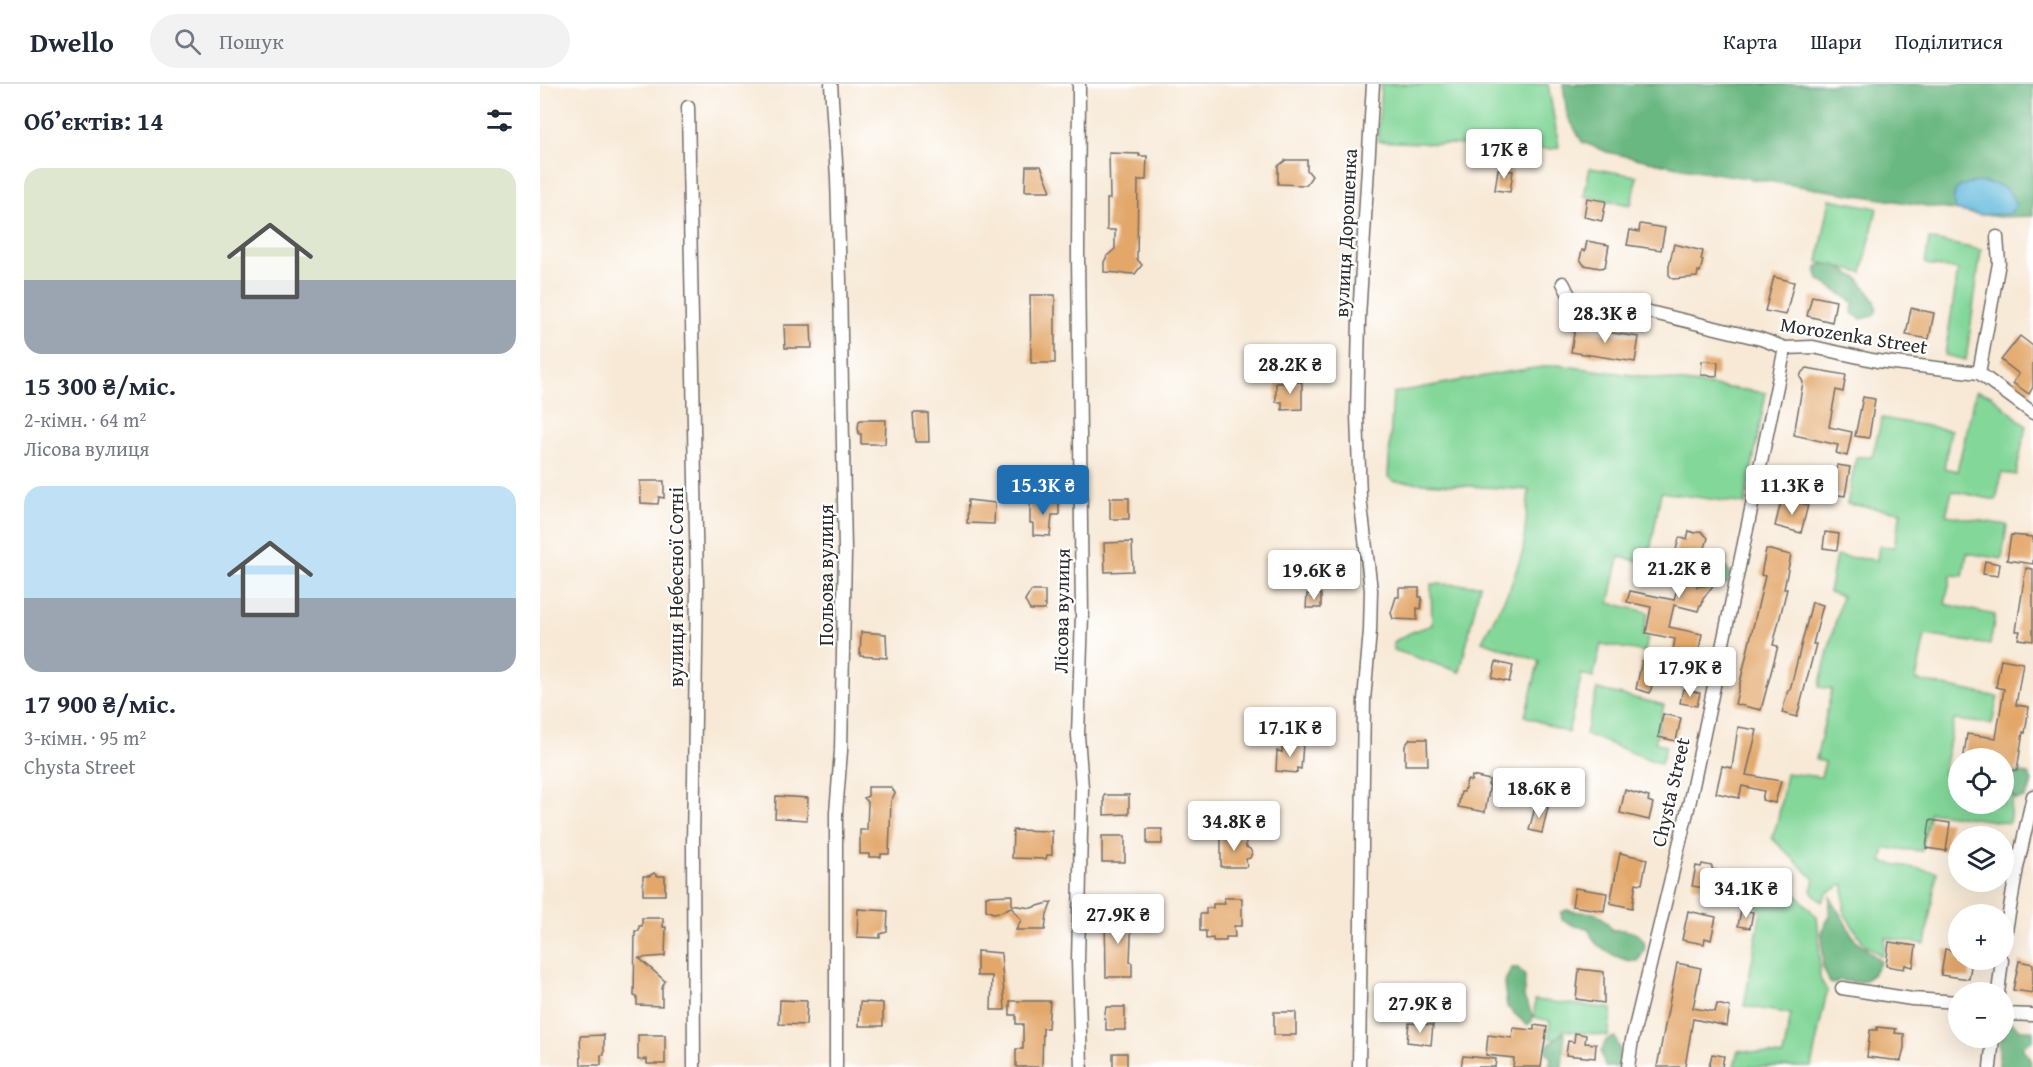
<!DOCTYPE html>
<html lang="uk">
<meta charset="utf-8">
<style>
body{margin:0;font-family:"Gentium Book Plus",serif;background:#f2f2f3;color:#1f2937;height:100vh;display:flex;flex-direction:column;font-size:22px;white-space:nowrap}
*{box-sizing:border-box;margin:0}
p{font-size:20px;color:#747a83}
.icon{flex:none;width:33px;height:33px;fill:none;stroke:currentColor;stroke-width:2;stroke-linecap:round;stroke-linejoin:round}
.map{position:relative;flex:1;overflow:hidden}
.drawer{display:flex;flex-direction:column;background:#fff;width:540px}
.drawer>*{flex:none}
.buttons{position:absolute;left:1408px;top:664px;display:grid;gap:12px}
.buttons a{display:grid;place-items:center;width:66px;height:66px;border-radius:50%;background:#fff;box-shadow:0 6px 24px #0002;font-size:30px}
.price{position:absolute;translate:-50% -51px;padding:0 14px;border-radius:6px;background:#fff;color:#222;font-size:20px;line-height:39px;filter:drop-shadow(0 2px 3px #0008)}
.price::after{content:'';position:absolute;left:50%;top:36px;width:18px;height:14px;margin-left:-9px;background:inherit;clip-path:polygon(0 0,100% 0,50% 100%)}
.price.selected{background:#1f6fb2;color:#fff}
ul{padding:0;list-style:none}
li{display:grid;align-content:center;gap:12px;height:318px;padding:0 24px}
li span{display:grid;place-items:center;height:186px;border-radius:18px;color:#555}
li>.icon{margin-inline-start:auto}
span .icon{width:108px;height:108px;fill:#fffc;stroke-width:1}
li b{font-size:26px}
h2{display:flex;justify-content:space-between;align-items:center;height:72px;padding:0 24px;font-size:26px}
header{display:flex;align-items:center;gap:36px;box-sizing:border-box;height:84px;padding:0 30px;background:#fff;border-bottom:2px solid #e0e1e3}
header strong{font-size:28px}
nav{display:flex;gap:33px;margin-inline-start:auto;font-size:21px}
.search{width:420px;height:54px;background:#f2f2f3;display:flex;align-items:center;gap:15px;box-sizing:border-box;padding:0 21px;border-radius:33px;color:#747a83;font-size:22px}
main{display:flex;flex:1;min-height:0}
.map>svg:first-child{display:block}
.green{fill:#83d799;stroke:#578162;stroke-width:1.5}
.forest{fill:#6ab881;stroke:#4a7256;stroke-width:1.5}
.water{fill:#5db7da;stroke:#447182;stroke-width:1.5}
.building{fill:#e3a76b}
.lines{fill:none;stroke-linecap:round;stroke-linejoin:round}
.minor-casing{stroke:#726e67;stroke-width:15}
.minor{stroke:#fff;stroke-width:12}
.labels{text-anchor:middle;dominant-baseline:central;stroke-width:4.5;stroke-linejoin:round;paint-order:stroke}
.street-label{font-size:20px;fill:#2b2b2b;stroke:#fff}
</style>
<header>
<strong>Dwello</strong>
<div class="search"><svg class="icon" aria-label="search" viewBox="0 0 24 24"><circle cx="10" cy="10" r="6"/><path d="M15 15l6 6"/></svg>Пошук</div>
<nav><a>Карта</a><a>Шари</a><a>Поділитися</a></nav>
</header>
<main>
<section class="drawer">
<h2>Об’єктів: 14<svg class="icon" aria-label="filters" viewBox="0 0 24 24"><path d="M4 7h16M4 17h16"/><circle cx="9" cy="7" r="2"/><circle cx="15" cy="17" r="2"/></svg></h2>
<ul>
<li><span style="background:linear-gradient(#dfe7d0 60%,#9aa5b1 0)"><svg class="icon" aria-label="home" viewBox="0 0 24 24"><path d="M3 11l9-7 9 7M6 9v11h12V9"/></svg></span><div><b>15 300 ₴/міс.</b><p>2-кімн. · 64 m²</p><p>Лісова вулиця</p></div></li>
<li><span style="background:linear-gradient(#bfe0f5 60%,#9aa5b1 0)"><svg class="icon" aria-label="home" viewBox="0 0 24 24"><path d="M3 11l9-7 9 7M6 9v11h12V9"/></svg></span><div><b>17 900 ₴/міс.</b><p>3-кімн. · 95 m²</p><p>Chysta Street</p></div></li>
</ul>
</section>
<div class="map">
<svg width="1493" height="983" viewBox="0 0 1493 983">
<rect width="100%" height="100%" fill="#fff"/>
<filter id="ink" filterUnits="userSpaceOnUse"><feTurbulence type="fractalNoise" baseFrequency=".0167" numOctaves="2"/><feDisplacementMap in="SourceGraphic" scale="12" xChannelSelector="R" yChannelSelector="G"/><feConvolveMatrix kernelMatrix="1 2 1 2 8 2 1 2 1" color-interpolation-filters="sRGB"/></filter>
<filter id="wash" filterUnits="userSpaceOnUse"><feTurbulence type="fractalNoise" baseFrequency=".008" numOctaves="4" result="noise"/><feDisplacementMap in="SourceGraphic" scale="24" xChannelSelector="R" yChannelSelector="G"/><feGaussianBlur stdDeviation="1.35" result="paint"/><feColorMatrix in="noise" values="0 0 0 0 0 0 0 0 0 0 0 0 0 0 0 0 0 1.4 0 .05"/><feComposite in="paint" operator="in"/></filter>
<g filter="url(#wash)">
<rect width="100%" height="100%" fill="#f7e9d6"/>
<g class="green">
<polygon points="841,0 1008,0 1019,63 1012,65 838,57"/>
<polygon points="1050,84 1097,92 1091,121 1044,112"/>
<polygon points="1290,115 1337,124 1322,189 1278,178"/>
<polygon points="1389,155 1441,166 1426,276 1405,271 1418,186 1385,180"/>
<polygon points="1017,281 1226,309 1205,420 1121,408 1108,479 1079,473 1069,519 1108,528 1103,552 1108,553 1105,568 1061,560 1053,594 1042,590 1028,649 985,632 999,577 942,557 970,504 983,467 989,406 853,397 848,393 853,309 967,288"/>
<polygon points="1436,307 1451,311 1486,342 1476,391 1462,389 1456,416 1412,407 1406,431 1467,441 1462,475 1427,469 1423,492 1411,491 1405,520 1455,531 1450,561 1385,551 1376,596 1458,613 1452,640 1414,636 1403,690 1419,693 1419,720 1464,720 1464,701 1474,703 1469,739 1390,728 1382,767 1345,764 1342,778 1397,788 1385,860 1346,854 1342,872 1325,861 1304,829 1304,800 1287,809 1282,818 1271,807 1274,795 1232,754 1238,736 1246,689 1281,693 1285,678 1276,675 1292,605 1279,603 1302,512 1289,508 1296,472 1337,476 1339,462 1354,463 1361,428 1307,420 1316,373 1332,373 1342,334 1411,346 1404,384 1417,387"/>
<polygon points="891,500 940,501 920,588 854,566 853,558 872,548 892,541"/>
<polygon points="1057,605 1124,621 1115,658 1126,662 1121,680 1045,650"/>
<polygon points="1237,790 1277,833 1279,851 1280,894 1287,907 1271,983 1194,983 1198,966 1243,972 1251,930 1204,922 1221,827 1215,821"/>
<polygon points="995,916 1072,925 1068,952 1023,946 1021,955 1009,954 1010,937 994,933"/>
</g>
<g class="forest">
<polygon points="1023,0 1493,0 1493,132 1458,133 1142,84 1067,68 1042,58 1027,31"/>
<polygon points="1284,180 1295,181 1319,195 1335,217 1337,226 1333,232 1321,235 1312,229 1313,218 1278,195 1276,188 1278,182"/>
<polygon points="1187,473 1185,481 1190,490 1188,499 1182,501 1172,492 1161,488 1160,482 1170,474"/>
<polygon points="1464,687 1488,690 1492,697 1490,705 1484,714 1475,716 1470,708 1464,706"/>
<path d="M1290,813L1314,854L1341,878C1327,899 1324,901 1299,896L1294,900L1290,899L1283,883L1282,846L1289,834Z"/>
<path d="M1026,826C1050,832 1057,821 1072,846C1094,844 1117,855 1097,877C1085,878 1062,867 1055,858C1052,854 1050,848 1048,844L1035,842L1022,836L1021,829Z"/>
<polygon points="972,884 978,884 985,892 984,914 993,932 992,937 987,941 967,923 964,899"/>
<polygon points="1464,935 1467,935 1481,946 1493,946 1493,956 1484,961 1483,965 1489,972 1491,980 1489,983 1459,983 1459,954 1464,954"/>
<polygon points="1022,949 1025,949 1022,983 1009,983 1011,974 1007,969 1007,962"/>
<polygon points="1075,953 1080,966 1078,983 1065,983 1061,968 1066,956"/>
</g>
<path class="water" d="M1437,98C1457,99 1472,102 1476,123L1469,130L1441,131L1415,126C1410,106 1417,100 1437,98Z"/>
<g id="blocks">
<g class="building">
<polygon points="569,69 600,70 599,72 607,72 606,96 598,96 597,175 602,181 595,190 564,188 564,178 567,172 575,165 575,146 567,146 567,115 570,115"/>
<polygon points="746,76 767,76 767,86 772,92 766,101 738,100 738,82"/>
<polygon points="486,82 501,82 511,107 485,107"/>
<polygon points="958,85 973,87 970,108 955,106"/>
<polygon points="1047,114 1066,117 1062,137 1044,133"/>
<polygon points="1100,140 1125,144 1121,166 1087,161 1090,146 1099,148"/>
<polygon points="1047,157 1069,161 1065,183 1060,184 1044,181 1040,175 1042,166 1045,167"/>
<polygon points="1134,160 1163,167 1161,176 1163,176 1160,188 1158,187 1157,193 1133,195 1129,191 1129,182"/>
<polygon points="1234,193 1254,198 1246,231 1225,227"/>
<polygon points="490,211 515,211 515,279 491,279"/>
<polygon points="1272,212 1296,217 1292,238 1267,232"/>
<polygon points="1371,224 1394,229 1389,255 1366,251"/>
<polygon points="244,241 271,241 272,264 245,264"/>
<polygon points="1035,243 1099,253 1095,278 1031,268"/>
<polygon points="1480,252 1493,262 1493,303 1489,310 1473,299 1479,290 1461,276"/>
<polygon points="1162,277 1178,278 1177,292 1161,291"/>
<polygon points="1267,284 1306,291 1303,308 1296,306 1289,343 1312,348 1307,372 1296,369 1298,361 1254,351 1263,298 1260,293 1262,288"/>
<polygon points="762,298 762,325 742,326 742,318 736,318 736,299"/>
<polygon points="1323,313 1335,315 1329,354 1315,352"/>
<polygon points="373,329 388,329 389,358 375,358"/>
<polygon points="321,336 346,336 345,360 321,360 321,350 319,350 318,344 319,337"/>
<polygon points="1297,381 1310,383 1305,412 1292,410"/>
<polygon points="100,397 124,397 124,414 119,413 118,420 101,419"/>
<rect x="570" y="414" width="19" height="21"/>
<polygon points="1242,414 1268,421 1261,449 1235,442"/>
<polygon points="428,416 455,419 454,440 427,439"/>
<polygon points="490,416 519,416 519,431 512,431 510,452 493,451 493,439 490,439"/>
<polygon points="1149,447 1155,449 1161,447 1168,454 1163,471 1159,470 1155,488 1157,503 1174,500 1163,515 1162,521 1160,521 1158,527 1134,521 1129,543 1162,550 1157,576 1132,571 1135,555 1106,549 1111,523 1087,518 1090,507 1134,516 1144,477 1134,474 1139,454 1147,455"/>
<polygon points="1285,448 1299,450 1297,466 1283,464"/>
<polygon points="1471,451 1493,453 1493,480 1467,476"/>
<polygon points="592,458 593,487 565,488 564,459"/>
<polygon points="1226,465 1251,471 1244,505 1247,505 1233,561 1238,562 1221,626 1195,620 1225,492 1221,491"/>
<polygon points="1445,477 1460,480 1458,492 1443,490"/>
<polygon points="1486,484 1493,485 1493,557 1478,555 1480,547 1476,547"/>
<polygon points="859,504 879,504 879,513 882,513 881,525 877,524 877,536 853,535 851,529 856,513 859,513"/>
<polygon points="491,507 505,507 505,526 490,526 485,517"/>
<polygon points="767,510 781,510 781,524 766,524"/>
<polygon points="1272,518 1283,521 1273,560 1276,560 1257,633 1242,629 1248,606 1250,606"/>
<polygon points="321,548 346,550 347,574 320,572"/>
<polygon points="1461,575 1483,579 1476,621 1489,623 1485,649 1483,648 1477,687 1464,685 1464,675 1424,671 1427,650 1456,654 1464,605 1456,603"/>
<polygon points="1102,577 1117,581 1110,609 1096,605"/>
<polygon points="956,578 973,582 969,598 952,594"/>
<polygon points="1143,605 1160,609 1157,622 1140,619"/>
<polygon points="1123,630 1141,634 1136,657 1118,653"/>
<polygon points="1198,643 1217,646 1206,691 1241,697 1235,719 1222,716 1224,707 1202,702 1199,714 1176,709 1182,682 1192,684"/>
<polygon points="870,655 887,655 888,681 865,681 865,662"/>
<polygon points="742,659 763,660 761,685 757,684 757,689 736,687 737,667 742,668"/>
<polygon points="932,692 950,696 948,701 950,701 945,728 918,723 921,708 924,708 927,696 931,697"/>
<polygon points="328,703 351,703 355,709 351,717 349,770 341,770 341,773 329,773 329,770 320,770 320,746 327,746 328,718 324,714 328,712"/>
<polygon points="1085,706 1109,713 1108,717 1113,719 1109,736 1080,729"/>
<polygon points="564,711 589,711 589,730 564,731"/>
<polygon points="236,712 268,714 267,736 235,734"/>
<polygon points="996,720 1008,723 1002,749 989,746"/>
<polygon points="1390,736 1410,739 1406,767 1386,764"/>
<rect x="607" y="745" width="15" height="15"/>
<polygon points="473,746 512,747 512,771 507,771 506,775 472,774"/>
<polygon points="683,751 706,754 706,763 710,765 712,769 710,774 706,775 707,783 681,783 681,754 683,754"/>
<rect x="562" y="752" width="23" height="26"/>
<polygon points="1080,769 1107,775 1102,800 1096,799 1092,824 1070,819"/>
<polygon points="1162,780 1172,782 1172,785 1179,787 1175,806 1152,802 1156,782 1161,783"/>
<polygon points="114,789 118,792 125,792 125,811 103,811 103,792 109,792"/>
<polygon points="1035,804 1067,809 1064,827 1032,822"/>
<polygon points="472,811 472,821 491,824 512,818 507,830 505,846 476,846 481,836 471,823 461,828 453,829 446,826 446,812"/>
<polygon points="684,814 702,814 702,842 694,842 695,853 686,853 686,857 673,857 673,854 666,855 666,847 660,847 660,830 666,830 666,824 673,824 673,820 685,820"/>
<polygon points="318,825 348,827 347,848 340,850 340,854 317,853"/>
<polygon points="1201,826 1213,828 1210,844 1198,842"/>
<polygon points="1148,827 1176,833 1171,856 1165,854 1164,860 1142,856"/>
<polygon points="567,829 592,829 590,878 592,879 592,893 566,893 565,830"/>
<polygon points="102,834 123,834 123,843 126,843 125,872 99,874 125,897 122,904 122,922 97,921 97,913 94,912 95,847 99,847 99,842 102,842"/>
<polygon points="1349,858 1376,862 1373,883 1365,881 1364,885 1346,882"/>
<polygon points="1405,865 1419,868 1419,876 1432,876 1429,895 1401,891"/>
<polygon points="437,867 461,869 465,926 451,926 452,892 437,892"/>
<polygon points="1479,877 1493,880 1493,909 1473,906"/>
<polygon points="1137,879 1161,884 1153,924 1175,928 1177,920 1190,923 1187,942 1153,935 1145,983 1117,983"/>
<polygon points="1039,885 1064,888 1064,919 1036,915"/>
<polygon points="240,916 267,917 266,941 239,940"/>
<polygon points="470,917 510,917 508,944 503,944 502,983 476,983 476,965 483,965 483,940 476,940 476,931 470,931"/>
<polygon points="320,918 343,919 343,942 319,942"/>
<polygon points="566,923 585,923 585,946 566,946 566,936 564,935"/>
<rect x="734" y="928" width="22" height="23"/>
<polygon points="869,939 893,941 891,961 867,958"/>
<polygon points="994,941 1007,943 1001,983 973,983 974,974 946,971 948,951 972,954 973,944 994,946"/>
<polygon points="1337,943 1356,945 1355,949 1364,950 1364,964 1361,977 1327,973 1330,946 1337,946"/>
<polygon points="1035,949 1046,951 1045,959 1056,960 1055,974 1026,971 1028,957 1034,958"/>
<polygon points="64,951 64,971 61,971 61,981 41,981 40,952"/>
<polygon points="98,951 125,951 125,980 107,980 107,975 98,976"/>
<rect x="573" y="969" width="14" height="14"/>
<polygon points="1172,970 1184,972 1182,983 1169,983"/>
<polygon points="923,972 956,975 955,983 921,983"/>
</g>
</g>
</g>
<g filter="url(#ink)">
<use href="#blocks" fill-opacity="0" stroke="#726e67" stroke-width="1.5"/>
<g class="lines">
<defs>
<g id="minor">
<polyline points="291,0 297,94 300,197 305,468 301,667 296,729 296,983"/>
<polyline points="539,0 538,172 542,531 538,651 542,704 538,876 541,983"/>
<polyline points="148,23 157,502 153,761 154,983"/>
<polyline points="1023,199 1031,215 1050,223 1097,225 1221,255 1245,264 1273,263 1337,277 1439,289 1493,329"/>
<polyline points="1439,289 1459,179 1457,153"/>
<polyline points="1464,858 1477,784 1493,712"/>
<polyline points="1302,904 1372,915 1419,918"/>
<polyline points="1458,909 1462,876"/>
<polyline points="1464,930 1493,931"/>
<polyline points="819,983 824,616 830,547 831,506 820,413 817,331 819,234 833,0"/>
<polyline points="1088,983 1092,956 1150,716 1245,264"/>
<polyline points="1450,983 1453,954"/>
</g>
</defs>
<use href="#minor" class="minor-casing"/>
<use href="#minor" class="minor"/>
</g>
</g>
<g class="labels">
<g class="street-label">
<text transform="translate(805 149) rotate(-87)">вулиця Дорошенка</text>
<text transform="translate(1314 251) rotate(9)">Morozenka Street</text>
<text transform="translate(285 491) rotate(-90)">Польова вулиця</text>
<text transform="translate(135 503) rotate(-90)">вулиця Небесної Сотні</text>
<text transform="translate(521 527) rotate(-89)">Лісова вулиця</text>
<text transform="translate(1130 708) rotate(-77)">Chysta Street</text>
</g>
</g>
</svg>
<div class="buttons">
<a><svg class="icon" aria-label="locate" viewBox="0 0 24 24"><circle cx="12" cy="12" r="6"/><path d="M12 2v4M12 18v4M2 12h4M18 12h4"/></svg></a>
<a><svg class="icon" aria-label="layers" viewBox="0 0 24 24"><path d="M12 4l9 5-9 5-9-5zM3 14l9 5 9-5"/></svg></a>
<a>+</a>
<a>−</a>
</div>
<b class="price" style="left:964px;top:96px">17K ₴</b>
<b class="price" style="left:1065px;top:260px">28.3K ₴</b>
<b class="price" style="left:750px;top:311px">28.2K ₴</b>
<b class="price selected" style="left:503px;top:432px">15.3K ₴</b>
<b class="price" style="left:1252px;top:432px">11.3K ₴</b>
<b class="price" style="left:1139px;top:515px">21.2K ₴</b>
<b class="price" style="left:774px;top:517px">19.6K ₴</b>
<b class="price" style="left:1150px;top:614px">17.9K ₴</b>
<b class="price" style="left:750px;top:674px">17.1K ₴</b>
<b class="price" style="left:999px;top:735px">18.6K ₴</b>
<b class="price" style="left:694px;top:768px">34.8K ₴</b>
<b class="price" style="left:1206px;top:835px">34.1K ₴</b>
<b class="price" style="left:578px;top:861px">27.9K ₴</b>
<b class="price" style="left:880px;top:950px">27.9K ₴</b>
</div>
</main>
